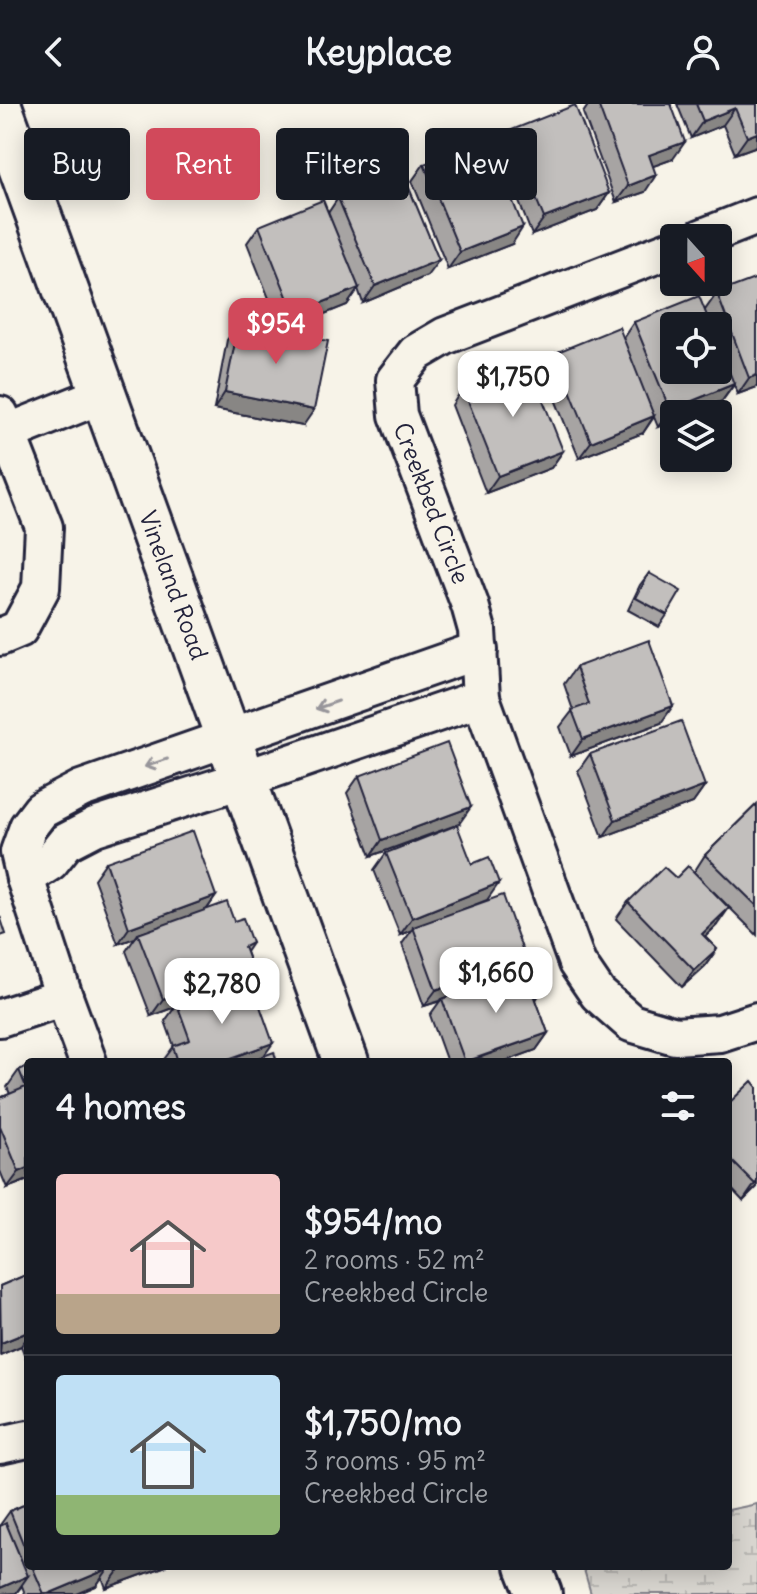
<!DOCTYPE html>
<meta charset="utf-8">
<style>
body{margin:0;font-family:Delius,sans-serif;background:#20242c;color:#f1f3f6;height:100vh;display:flex;flex-direction:column;font-size:30px;white-space:nowrap}
*{box-sizing:border-box;margin:0}
p{font-size:26px;color:#9ea1a6}
.icon{flex:none;width:44px;height:44px;fill:none;stroke:currentColor;stroke-width:2;stroke-linecap:round;stroke-linejoin:round}
.map{position:relative;flex:1;overflow:hidden}
.details{position:absolute;left:24px;top:954px;width:708px;height:512px;display:flex;flex-direction:column;background:#171b24;border-radius:8px;box-shadow:0 4px 20px #0003}
.details>*{flex:none}
.hud{position:absolute;left:24px;top:24px;width:710px;height:72px;display:flex;gap:16px}
.needle{width:52px;rotate:159deg}
.fabs{position:absolute;left:660px;top:120px;display:grid;gap:16px}
.fabs a{display:grid;place-items:center;width:72px;height:72px;border-radius:8px;background:#171b24;box-shadow:0 4px 20px #0003;font-size:40px}
.price{position:absolute;translate:-50% -68px;padding:0 18px;border-radius:16px;background:#fff;color:#222;font-size:26px;line-height:52px;filter:drop-shadow(0 2px 4px #0008)}
.price::after{content:'';position:absolute;left:50%;top:48px;width:24px;height:18px;margin-left:-12px;background:inherit;clip-path:polygon(0 0,100% 0,50% 100%)}
.price.selected{background:#d1495b;color:#fff}
ul{padding:0;list-style:none}
li{display:flex;align-items:center;gap:24px;height:200px;padding:0 32px}
li+li{border-top:2px solid #363941}
li span{display:grid;place-items:center;flex:none;width:224px;height:160px;border-radius:8px;color:#555}
li>.icon{margin-inline-start:auto}
span .icon{width:96px;height:96px;fill:#fffc;stroke-width:1}
li b{font-size:34px}
h2{display:flex;justify-content:space-between;align-items:center;height:96px;padding:0 32px;font-size:34px}
.pill{padding:0 28px;border-radius:8px;background:#171b24;box-shadow:0 4px 20px #0003;font-size:28px;line-height:72px}
.pill.selected{background:#d1495b;color:#fff}
header{display:flex;justify-content:space-between;align-items:center;height:104px;padding:0 32px;background:#171b24;font-size:36px;font-weight:800}
.map>svg:first-child{display:block}
.wetland{fill:url(#wetland-marsh);stroke:#7d7c85;stroke-width:2}
.lines{fill:none;stroke-linecap:round;stroke-linejoin:round}
.minor-casing{stroke:#22223b;stroke-width:42}
.major-casing{stroke:#22223b;stroke-width:50}
.minor{stroke:#f7f3e8;stroke-width:36}
.major{stroke:#f7f3e8;stroke-width:44}
.wall{fill:#a7a4a3;stroke:#22223b;stroke-width:2;fill-rule:evenodd}
.shaded-wall{fill:#888684;stroke:#22223b;stroke-width:2}
.building{fill:#c2bfbd;stroke:#22223b;stroke-width:2}
.oneway{stroke:#97959a}
.labels{text-anchor:middle;dominant-baseline:central;stroke-width:6;stroke-linejoin:round;paint-order:stroke}
.street-label{font-size:24px;fill:#22223b;stroke:#f7f3e8}
</style>
<header><svg class="icon" aria-label="back" viewBox="0 0 24 24"><path d="M15 5l-7 7 7 7"/></svg>Keyplace<svg class="icon" aria-label="person" viewBox="0 0 24 24"><circle cx="12" cy="8" r="4"/><path d="M4 21q1-7 8-7t8 7"/></svg></header>
<div class="map">
<svg width="757" height="1490" viewBox="0 0 757 1490">
<defs>
<pattern id="wetland-marsh" width="20" height="14" patternUnits="userSpaceOnUse" patternTransform="scale(2)"><rect width="20" height="14" fill="#d8d5cf"/><path d="M1 5h8M5 5V1M11 12h8M15 12V8" fill="none" stroke="#b9b7b3"/></pattern>
</defs>
<rect width="100%" height="100%" fill="#f7f3e8"/>
<filter id="ink" filterUnits="userSpaceOnUse"><feTurbulence type="fractalNoise" baseFrequency=".0125" numOctaves="2"/><feDisplacementMap in="SourceGraphic" scale="16" xChannelSelector="R" yChannelSelector="G"/><feConvolveMatrix kernelMatrix="1 2 1 2 8 2 1 2 1" color-interpolation-filters="sRGB"/></filter>
<g filter="url(#ink)">
<polygon class="wetland" points="757,1400 757,1490 591,1490 583,1462 728,1462 728,1406"/>
<g class="lines">
<defs>
<g id="minor">
<polyline points="701,134 757,112"/>
<polyline points="674,144 445,232 416,249 395,276 398,311 470,501 477,526 481,594 577,859 598,890 631,919 675,932 720,929 757,917"/>
<polyline points="0,311 44,423 41,484 19,525 0,533"/>
<polyline points="7,329 104,290"/>
<polyline points="25,774 50,758 66,738 95,723 244,675 481,594"/>
<polyline points="0,914 64,893"/>
<polyline points="88,958 64,893 25,774 19,748 28,723 41,706 81,685 479,546"/>
<polyline points="0,1341 28,1335"/>
</g>
<g id="major">
<polyline points="0,5 346,958"/>
<polyline points="528,1462 539,1490"/>
</g>
</defs>
<use href="#minor" class="minor-casing"/>
<use href="#major" class="major-casing"/>
<use href="#minor" class="minor"/>
<use href="#major" class="major"/>
</g>
<g class="wall">
<polygon points="589,0 671,0 673,55 653,62 645,88 616,98 583,9"/>
<polygon points="677,0 757,0 757,42 735,50 723,21 691,34"/>
<polygon points="509,27 609,89 597,106 532,131 498,44"/>
<polygon points="424,60 512,140 448,165 412,77"/>
<polygon points="338,94 427,172 363,199 358,185 347,201 282,227 247,139 259,122 328,109"/>
<path d="M717,189L757,283L738,290L734,281L722,297L674,310V316L658,323L654,313L643,329L579,354L543,266L555,249L623,234L634,218L705,206ZM674,222H718V266Z"/>
<polygon points="239,219 303,322 214,305 227,236"/>
<polygon points="463,284 563,347 551,364 486,389 452,301"/>
<polygon points="649,469 667,511 659,523 628,506 640,481"/>
<polygon points="576,563 661,619 571,652 560,623 573,606 564,580"/>
<polygon points="590,650 705,682 693,699 603,733 578,667"/>
<polygon points="359,672 459,720 371,752 347,689"/>
<polygon points="757,700 757,831 715,789 717,821 705,833 717,845 705,862 682,883 616,815 628,798 676,774 694,768 705,751"/>
<polygon points="386,749 487,796 462,806 525,853 514,868 539,891 536,896 548,929 536,946 503,958 447,958 430,911 440,897 424,902 402,840 412,826 400,831 374,766"/>
<polygon points="106,758 216,792 207,805 234,817 252,839 246,848 251,862 239,879 235,881 264,952 277,958 162,958 174,942 165,917 175,903 151,912 126,847 135,834 118,840 94,775"/>
<polygon points="28,962 28,1076 7,1084 0,1067 0,994 10,990 7,983 19,966"/>
<polygon points="728,1000 757,1083 743,1097 728,1081"/>
<polygon points="28,1170 28,1260 21,1242 0,1251 0,1182"/>
<polygon points="28,1399 28,1462 166,1462 106,1484 102,1473 96,1482 77,1490 25,1490 22,1482 16,1489 0,1490 0,1421 10,1407"/>
</g>
<g class="shaded-wall">
<polygon points="735,4 723,21 691,34 703,17"/>
<polygon points="757,29 757,42 735,50 747,33"/>
<polygon points="685,38 673,55 637,68 649,51"/>
<polygon points="656,71 645,88 616,98 628,82"/>
<polygon points="609,89 597,106 532,131 544,114"/>
<polygon points="523,123 512,140 448,165 460,148"/>
<polygon points="439,156 427,172 363,199 375,182"/>
<polygon points="359,184 347,201 282,227 294,210"/>
<polygon points="757,271 757,283 738,290 749,274"/>
<polygon points="734,280 722,297 689,310 674,310 674,316 658,323 670,306"/>
<polygon points="225,288 314,306 303,322 214,305"/>
<polygon points="654,312 643,329 579,354 591,338"/>
<polygon points="563,347 551,364 486,389 498,372"/>
<polygon points="673,602 661,619 571,652 583,635"/>
<polygon points="705,682 693,699 603,733 615,716"/>
<polygon points="471,703 459,720 371,752 382,736"/>
<polygon points="499,779 487,796 414,825 413,823 412,826 400,831 412,814"/>
<polygon points="216,792 204,809 138,830 135,834 118,840 129,824"/>
<polygon points="729,804 717,821 690,847 702,830"/>
<polygon points="717,845 705,862 682,883 694,866"/>
<polygon points="525,853 513,870 442,895 440,897 424,902 436,886"/>
<polygon points="251,862 239,879 177,902 177,900 175,903 151,912 163,895"/>
<polygon points="548,929 536,946 503,958 467,958"/>
<polygon points="273,939 261,956 255,958 220,958"/>
<polygon points="28,1064 28,1076 7,1084 19,1068"/>
<polygon points="757,1078 757,1083 743,1097 755,1080"/>
<polygon points="28,1228 28,1232 21,1242 0,1251 1,1239"/>
<polygon points="132,1462 166,1462 106,1484 118,1467"/>
<polygon points="108,1465 96,1482 77,1490 48,1490"/>
<polygon points="28,1472 16,1489 0,1490 0,1484"/>
</g>
<g class="building">
<polygon points="598,0 671,0 685,38 649,51 656,71 628,82"/>
<polygon points="696,0 757,0 757,29 747,33 735,4 703,17"/>
<polygon points="575,1 609,89 544,114 509,27"/>
<polygon points="488,35 523,123 460,148 424,60"/>
<polygon points="402,67 439,156 375,182 338,94"/>
<polygon points="323,96 359,184 294,210 259,122"/>
<polygon points="757,174 757,271 749,274 717,189"/>
<polygon points="699,192 711,222 674,222 674,266 718,266 718,239 734,280 670,306 634,218"/>
<polygon points="239,219 328,237 314,306 225,288"/>
<polygon points="619,223 654,312 591,338 555,249"/>
<polygon points="528,258 563,347 498,372 463,284"/>
<polygon points="649,469 681,487 667,511 636,494"/>
<polygon points="649,536 673,602 583,635 572,606 589,600 576,563"/>
<polygon points="681,617 705,682 615,716 590,650"/>
<polygon points="447,639 471,703 382,736 359,672"/>
<polygon points="755,702 757,704 757,802 705,751"/>
<polygon points="457,721 472,760 489,753 499,779 412,814 386,749"/>
<polygon points="193,727 216,792 129,824 106,758"/>
<polygon points="688,762 729,804 702,830 717,845 694,866 628,798 664,763 676,774"/>
<polygon points="503,791 525,853 436,886 413,823"/>
<polygon points="227,798 234,817 243,814 252,839 244,843 251,862 163,895 138,830"/>
<polygon points="0,812 6,830 0,832"/>
<polygon points="528,863 539,891 535,893 548,929 465,958 442,895"/>
<polygon points="234,879 240,894 255,888 273,939 220,958 178,958 173,942 190,936 177,900"/>
<polygon points="274,948 277,958 247,958"/>
<polygon points="28,962 28,1064 19,1068 0,1022 0,994 26,983 19,966"/>
<polygon points="752,977 757,983 757,1078 755,1080 728,1053 728,1000"/>
<polygon points="28,1170 28,1228 1,1239 0,1182"/>
<polygon points="28,1399 28,1452 10,1407"/>
<polygon points="6,1419 28,1472 0,1484 0,1422"/>
<polygon points="32,1462 107,1462 108,1465 48,1490 44,1490"/>
<polygon points="116,1462 132,1462 118,1467"/>
</g>
<defs><path id="oneway-shaft" d="M-6 0H5M1.5-3L5.5 0L1.5 3" fill="none" stroke-width="1.6" stroke-linecap="round" stroke-linejoin="round" transform="scale(2)"/></defs>
<g class="oneway">
<use href="#oneway-shaft" transform="translate(327 601) rotate(161)"/>
<use href="#oneway-shaft" transform="translate(156 659) rotate(161)"/>
</g>
</g>
<g class="labels">
<g class="street-label">
<text transform="translate(432 399) rotate(69)">Creekbed Circle</text>
<text transform="translate(174 481) rotate(70)">Vineland Road</text>
</g>
</g>
</svg>
<div class="fabs">
<a><svg class="needle" viewBox="-14 -14 28 28"><path d="M0-13l5 13h-10z" fill="#e53935"/><path d="M0 13l5-13h-10z" fill="#9ea1a6"/></svg></a>
<a><svg class="icon" aria-label="locate" viewBox="0 0 24 24"><circle cx="12" cy="12" r="6"/><path d="M12 2v4M12 18v4M2 12h4M18 12h4"/></svg></a>
<a><svg class="icon" aria-label="layers" viewBox="0 0 24 24"><path d="M12 4l9 5-9 5-9-5zM3 14l9 5 9-5"/></svg></a>
</div>
<b class="price selected" style="left:276px;top:262px">$954</b>
<b class="price" style="left:513px;top:315px">$1,750</b>
<b class="price" style="left:496px;top:911px">$1,660</b>
<b class="price" style="left:222px;top:922px">$2,780</b>
<div class="hud">
<a class="pill">Buy</a>
<a class="pill selected">Rent</a>
<a class="pill">Filters</a>
<a class="pill">New</a>
</div>
<section class="details">
<h2>4 homes<svg class="icon" aria-label="filters" viewBox="0 0 24 24"><path d="M4 7h16M4 17h16"/><circle cx="9" cy="7" r="2"/><circle cx="15" cy="17" r="2"/></svg></h2>
<ul>
<li><span style="background:linear-gradient(#f6c9c9 75%,#b9a48a 0)"><svg class="icon" aria-label="home" viewBox="0 0 24 24"><path d="M3 11l9-7 9 7M6 9v11h12V9"/></svg></span><div><b>$954/mo</b><p>2 rooms · 52 m²</p><p>Creekbed Circle</p></div></li>
<li><span style="background:linear-gradient(#bfe0f5 75%,#8fb573 0)"><svg class="icon" aria-label="home" viewBox="0 0 24 24"><path d="M3 11l9-7 9 7M6 9v11h12V9"/></svg></span><div><b>$1,750/mo</b><p>3 rooms · 95 m²</p><p>Creekbed Circle</p></div></li>
</ul>
</section>
</div>
